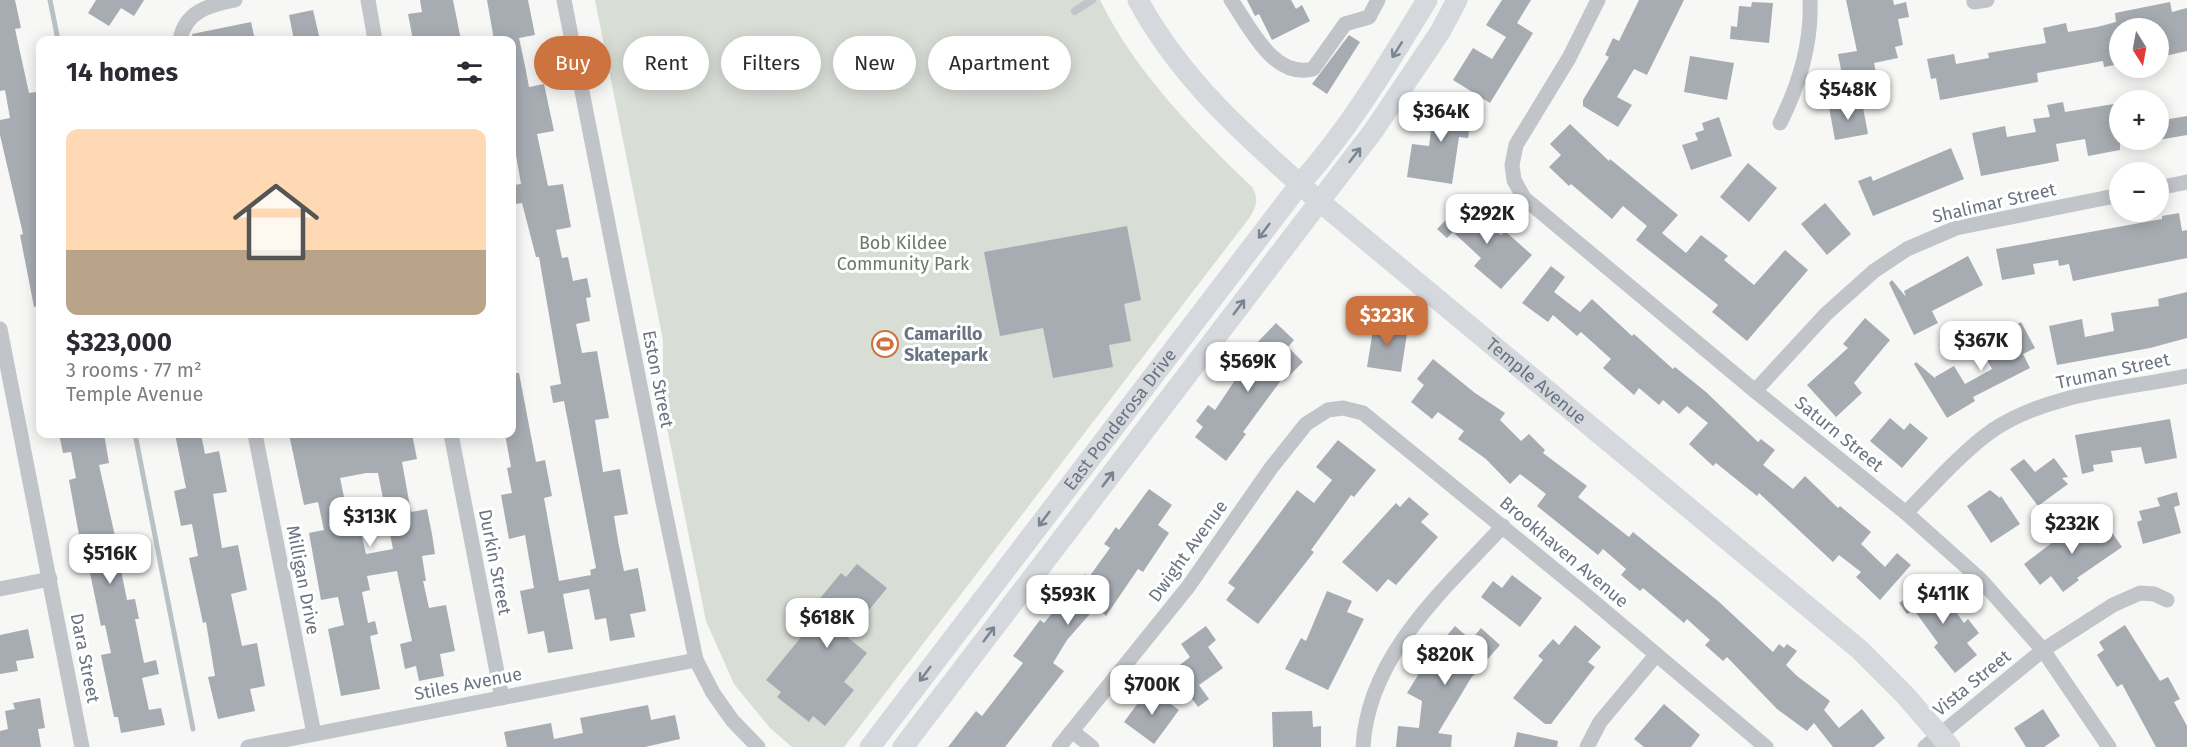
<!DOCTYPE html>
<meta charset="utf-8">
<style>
body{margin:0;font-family:"Fira Sans",sans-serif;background:#f2f2f3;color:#2b2b33;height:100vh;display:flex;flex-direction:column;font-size:22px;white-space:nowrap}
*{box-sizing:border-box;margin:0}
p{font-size:20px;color:#7c7c81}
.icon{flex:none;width:33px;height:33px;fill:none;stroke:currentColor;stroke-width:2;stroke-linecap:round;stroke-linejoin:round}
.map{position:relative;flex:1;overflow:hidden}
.panel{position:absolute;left:36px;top:36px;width:480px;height:402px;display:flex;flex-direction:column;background:#fff;border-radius:12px;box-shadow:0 3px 15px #0003}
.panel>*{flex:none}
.guide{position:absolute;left:534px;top:36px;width:570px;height:54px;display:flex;gap:12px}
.needle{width:39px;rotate:169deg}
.tools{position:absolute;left:2109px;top:18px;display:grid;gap:12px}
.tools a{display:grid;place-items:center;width:60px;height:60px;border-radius:50%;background:#fff;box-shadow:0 3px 15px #0003;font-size:30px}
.price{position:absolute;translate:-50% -51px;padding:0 14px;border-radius:12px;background:#fff;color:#222;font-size:20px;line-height:39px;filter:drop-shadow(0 2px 3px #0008)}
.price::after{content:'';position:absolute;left:50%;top:36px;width:18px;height:14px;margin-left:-9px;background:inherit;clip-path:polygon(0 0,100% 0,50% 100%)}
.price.on{background:#cc7340;color:#fff}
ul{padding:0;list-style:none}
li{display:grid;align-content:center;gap:12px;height:318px;padding:0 30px}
li span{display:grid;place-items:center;height:186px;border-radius:12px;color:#555}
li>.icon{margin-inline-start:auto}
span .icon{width:108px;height:108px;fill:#fffc;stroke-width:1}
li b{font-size:26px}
h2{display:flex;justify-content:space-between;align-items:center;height:72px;padding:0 30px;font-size:26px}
.chip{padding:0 21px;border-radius:27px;background:#fff;box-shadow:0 3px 15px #0003;font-size:21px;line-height:54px}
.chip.on{background:#cc7340;color:#fff}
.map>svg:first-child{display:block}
.green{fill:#d8ddd6}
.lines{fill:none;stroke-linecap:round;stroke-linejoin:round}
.stream{stroke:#b9c1c6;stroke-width:5}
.building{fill:#a7acb3;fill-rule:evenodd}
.lane{stroke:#c1c4c8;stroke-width:8}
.street{stroke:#c1c4c8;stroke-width:15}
.secondary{stroke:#d5d8dc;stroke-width:21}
.oneway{stroke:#7a8390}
.labels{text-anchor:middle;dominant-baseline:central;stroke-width:6;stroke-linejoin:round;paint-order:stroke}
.street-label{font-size:18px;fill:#6a7482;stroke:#fff}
.park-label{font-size:18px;fill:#697a68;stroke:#fff}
.poi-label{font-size:18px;font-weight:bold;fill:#6a7482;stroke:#fff;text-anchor:start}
</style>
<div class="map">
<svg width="2187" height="747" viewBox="0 0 2187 747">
<rect width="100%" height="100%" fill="#f7f7f5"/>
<path class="green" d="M595,0H1100C1136,73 1194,131 1252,187C1259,199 1257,205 1250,217L844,747H792L770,728L734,684L706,621L663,408V340Z"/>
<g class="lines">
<g class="stream">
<polyline points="50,0 58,40"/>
<polyline points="135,434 193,729"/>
</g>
</g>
<g class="building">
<polygon points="0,0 15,0 21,28 15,29 29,93 36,92 40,117 40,306 34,307 20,235 23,234 0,135 0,120 10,118 5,90 0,91"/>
<polygon points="96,0 144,0 134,16 121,8 109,26 88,13"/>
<polygon points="420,0 453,0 461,40 413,40 408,14 422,12"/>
<polygon points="487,0 528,0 535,35 519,38 525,66 529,87 544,84 554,131 537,134 543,162 548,186 563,184 571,227 556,230 562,258 568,257 573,281 587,278 591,297 586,298 590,321 576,324 582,353 597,351 609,418 595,420 603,472 620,469 628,514 614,516 618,541 624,571 638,568 646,611 630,614 635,637 610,641 606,618 595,620 589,589 563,594 573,649 548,653 544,631 528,634 520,591 534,588 525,535 509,539 501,495 512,493 507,468 511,467 505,434 512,434 512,373 519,373 536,462 545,460 552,496 544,498 559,581 591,575 590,570 596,568 564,401 553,403 550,386 561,384 539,257 536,257 522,203 516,204 513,185 521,184 512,132 512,40 494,40"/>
<polygon points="1247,0 1291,0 1296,9 1302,5 1310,21 1272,40 1259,14 1255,16"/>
<polygon points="1502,0 1531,0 1517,23 1533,33 1490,103 1453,80 1473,48 1492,59 1506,37 1486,25"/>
<polygon points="1639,0 1684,0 1647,75 1634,69 1617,97 1632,105 1618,127 1583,106 1583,100 1609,57 1605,55 1613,38 1619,41"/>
<polygon points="1846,0 1893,0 1894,5 1906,2 1909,17 1898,19 1903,45 1895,47 1898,58 1874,63 1876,73 1843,80 1838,54 1857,51"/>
<polygon points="1752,2 1773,3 1769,43 1730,39 1731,26 1737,27 1739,6 1751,7"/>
<polygon points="2170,2 2172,12 2187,8 2187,51 2165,56 2158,24 2120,28 2120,64 2104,67 2103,61 2037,73 2038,82 1940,100 1936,78 1931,79 1927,59 1954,54 1956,64 1989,58 1988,53 2046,43 2043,28 2066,23 2068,32 2097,27 2116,22 2115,13"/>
<polygon points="313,10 320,40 294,40 289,15"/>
<polygon points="251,22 255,40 193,40 192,34"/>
<polygon points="1349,35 1360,42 1327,94 1312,84"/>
<polygon points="1690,56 1734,63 1727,100 1684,92"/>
<polygon points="1435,100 1473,105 1468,138 1459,137 1452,184 1407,177 1412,144 1429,146"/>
<polygon points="1862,102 1868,134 1835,140 1829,107"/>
<polygon points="2063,102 2065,112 2120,103 2120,150 2088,156 2085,139 2056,144 2059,161 1981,176 1972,133 2005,126 2007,137 2036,132 2033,119 2050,117 2047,105"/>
<polygon points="2187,116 2187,135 2158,140 2158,121"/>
<polygon points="1719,117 1732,156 1691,170 1682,145 1698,140 1695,133 1704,130 1702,123"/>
<polygon points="1570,124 1609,161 1610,159 1678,215 1662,233 1686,253 1701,235 1728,256 1724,260 1754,285 1785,250 1808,270 1747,341 1712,312 1718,305 1636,240 1647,226 1623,206 1612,219 1571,184 1569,186 1549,167 1561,155 1550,144"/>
<polygon points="1951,148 1964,179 1873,216 1858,181 1871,176 1873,181"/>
<polygon points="1748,163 1777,188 1749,222 1720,197"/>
<polygon points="1464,201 1501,235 1505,231 1532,255 1501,289 1474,266 1481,258 1453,232 1447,238 1437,229"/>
<polygon points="1825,203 1851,234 1827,255 1801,224"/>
<polygon points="2179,213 2182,231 2187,230 2187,258 2073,281 2069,264 2059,266 2058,260 2033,264 2035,274 2002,280 1996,249 2162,219 2162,216"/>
<polygon points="1127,226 1141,300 1124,304 1131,341 1109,345 1113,367 1053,378 1043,328 1000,336 984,252"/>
<polygon points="1968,256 1983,285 1932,311 1938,323 1914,335 1889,283 1892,280 1906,297 1904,291"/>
<polygon points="1551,266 1565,277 1554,292 1580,312 1592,299 1632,336 1634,334 1673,369 1675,367 1706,392 1758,442 1761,439 1775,450 1763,465 1793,489 1805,476 1838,508 1840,506 1871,532 1861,544 1885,567 1897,553 1911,565 1880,600 1856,577 1861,572 1839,555 1833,562 1759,493 1757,496 1716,463 1713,466 1689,444 1708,423 1687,406 1679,414 1663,400 1659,405 1639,388 1634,395 1603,368 1611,359 1581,332 1577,336 1553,315 1548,322 1522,303"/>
<polygon points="2187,292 2187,338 2150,348 2057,365 2049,326 2082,319 2085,337 2114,331 2111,313 2159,306 2158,299"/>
<polygon points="1375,318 1397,322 1395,332 1407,334 1401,372 1367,367"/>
<polygon points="1865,318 1890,340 1854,383 1862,393 1836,417 1807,385 1848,348 1843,344"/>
<polygon points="2021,322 2035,348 2023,354 2030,368 1973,397 1975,401 1947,418 1914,364 1916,362 1936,379 1935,377 1954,366 1965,384 1992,369 1987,360 1993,357 1985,341 2005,330 2013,344 2010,328"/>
<polygon points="1276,323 1294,340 1288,347 1303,362 1284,381 1282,379 1243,432 1246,434 1226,461 1195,437 1203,427 1196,421 1208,405 1215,410 1254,352 1251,349"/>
<polygon points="1433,359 1475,393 1505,413 1500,420 1521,441 1529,434 1545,450 1543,453 1587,486 1578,497 1629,537 1633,532 1718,601 1773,652 1779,644 1784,648 1787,644 1797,651 1786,665 1797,676 1830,701 1824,710 1839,728 1862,709 1885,738 1874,747 1833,747 1814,723 1807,731 1777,709 1727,657 1723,661 1705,645 1710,640 1687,619 1684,623 1643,588 1640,591 1621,575 1626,569 1603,549 1598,555 1537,506 1546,494 1520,474 1510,484 1486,459 1458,439 1464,431 1438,412 1432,419 1411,402 1424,385 1417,379"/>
<polygon points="1890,418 1904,430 1910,423 1928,438 1902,468 1870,441"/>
<polygon points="2170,419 2177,458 2145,464 2141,447 2111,451 2113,462 2093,465 2094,471 2082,474 2075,435"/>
<polygon points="59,434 104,434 109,463 99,465 115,536 123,535 124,543 130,541 135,568 121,570 127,600 135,599 139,619 135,619 144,663 156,660 159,674 142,678 149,710 161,708 165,725 121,733 118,717 114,717 101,655 111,653 105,625 101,626 89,568 85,568 69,480 76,478 71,452 63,453"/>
<polygon points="175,434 201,434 205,454 219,451 227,492 213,494 222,548 238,545 247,590 231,594 242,646 257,643 265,686 250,689 255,711 218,719 208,677 215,676 206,622 203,623 189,558 198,556 192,524 181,526 174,491 186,488"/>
<path d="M289,434H412L417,459L402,462L411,512L427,509L432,534L435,554L422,556L426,581H423L429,608L446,605L455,651L440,654L444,676L419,681L416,666L405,669L400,644L412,641L397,571L367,576L370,590L362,592L368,623L375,621L378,634L370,636L380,689L341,696L328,629L344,625L338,597L321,600L309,533L324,530L318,502L304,505ZM366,473H378L393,549L366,554L360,528L351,530L340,478Z"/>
<polygon points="1338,440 1376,470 1354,497 1351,495 1311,550 1314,552 1258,624 1226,600 1235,588 1228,583 1297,490 1314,503 1332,480 1316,467"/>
<polygon points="2054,458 2068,477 2062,478 2068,484 2038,506 2010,469 2024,459 2035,472"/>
<polygon points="1149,489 1172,505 1158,525 1169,533 1143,572 1138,569 1106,616 1096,607 1067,640 1053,663 1064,671 1005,747 948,747 976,711 982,716 1023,663 1013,656 1040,620 1044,623 1085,574 1089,577 1110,548 1104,544 1116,527 1119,530"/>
<polygon points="1990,490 2000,498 2001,496 2020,524 1991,543 1967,506"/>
<polygon points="2177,492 2180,505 2174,507 2181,533 2143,544 2137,522 2142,520 2139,511 2160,506 2157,498"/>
<polygon points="1409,497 1429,514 1421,522 1438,537 1396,585 1388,579 1377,592 1342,562 1396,503 1400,507"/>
<polygon points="2086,517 2100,538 2111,531 2122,547 2077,578 2079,580 2063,592 2051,576 2040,585 2024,564"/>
<polygon points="857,564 887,588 847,637 867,653 844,682 854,690 825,726 813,716 809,722 777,697 781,692 766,680 802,636 794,630 841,573 846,577"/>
<polygon points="1512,575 1542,598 1520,627 1481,597 1493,581 1502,588"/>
<polygon points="1932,579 1964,623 1968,619 1979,633 1967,643 1977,655 1955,673 1934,647 1938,643 1914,610 1907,614 1899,603"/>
<polygon points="1327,591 1352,601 1347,612 1364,619 1328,690 1285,669 1301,638 1306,641"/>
<polygon points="1575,625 1601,647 1588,662 1595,667 1551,724 1545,724 1513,698 1543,660 1538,656 1553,639 1559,645"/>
<polygon points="2125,625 2160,681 2168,677 2180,699 2174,702 2187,726 2187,747 2156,747 2122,684 2117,687 2097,655 2104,650 2099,642"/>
<polygon points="1206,626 1216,640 1208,647 1223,668 1199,685 1209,699 1198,707 1172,671 1190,657 1181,644"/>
<polygon points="1455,626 1471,640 1481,628 1500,645 1471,678 1438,733 1452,735 1451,747 1396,747 1398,726 1419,728 1422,701 1407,693 1431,654"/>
<polygon points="28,629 34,658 16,661 18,671 0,674 0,635"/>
<polygon points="1149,688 1179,710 1154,744 1124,722"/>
<polygon points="40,698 45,728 38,729 41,747 0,747 0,731 8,729 5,711 15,709 13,703"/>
<polygon points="1664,704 1700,735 1691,747 1644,747 1634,739"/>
<polygon points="648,705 651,720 675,715 680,739 645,747 507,747 504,732 551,723 554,739 583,733 580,718"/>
<polygon points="2043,709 2060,736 2044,747 2026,747 2014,728"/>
<polygon points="1312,711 1313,727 1321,726 1321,747 1273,747 1272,712"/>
<polygon points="1517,732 1558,741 1557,747 1514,747"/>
</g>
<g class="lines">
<polyline class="lane" points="1075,11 1092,0"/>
<g class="street">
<polyline points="368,0 375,40"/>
<polyline points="564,0 662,497 696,660 713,693 732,720 758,747"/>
<path d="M1231,0C1250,27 1273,79 1313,69L1345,24L1369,17L1378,0"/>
<polyline points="1598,0 1569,58 1516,145 1512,165 1514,180 1524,198 1755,391 1906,513 1980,579 2043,650 2109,747"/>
<polyline points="1974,2 1987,0"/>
<path d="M180,40C185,11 210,5 235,0"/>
<path d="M1780,123C1799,85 1812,44 1810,0"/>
<polyline points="2158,188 2187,182"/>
<polyline points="0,329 82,747"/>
<polyline points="1755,391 1826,314 1874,271 1907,249 1956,228 2120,195"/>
<polyline points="255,434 314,734"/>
<polyline points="451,434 502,698"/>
<path d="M1906,513C1930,488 1965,449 1993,430C2048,393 2124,389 2187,376"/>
<polyline points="0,589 50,579"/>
<polyline points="1072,731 1092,747"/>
<polyline points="248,747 696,660"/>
<polyline points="1059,747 1188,587 1271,468 1306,424 1328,410 1343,408 1363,413 1587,596 1766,747"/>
<path d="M1363,747C1368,655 1444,590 1503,526"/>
<polyline points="1587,747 1600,722 1656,655"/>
<polyline points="1925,747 2043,650 2113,605 2140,593 2154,594 2167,600"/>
</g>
<g class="secondary">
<path id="s1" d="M1138,0C1182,82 1251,141 1319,201L1860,650L1904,694L1950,747"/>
<path id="s2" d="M870,747L1300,184C1350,128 1388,64 1427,0"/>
<polyline points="903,747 1374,130 1440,32 1457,0"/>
</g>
</g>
<defs><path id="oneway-shaft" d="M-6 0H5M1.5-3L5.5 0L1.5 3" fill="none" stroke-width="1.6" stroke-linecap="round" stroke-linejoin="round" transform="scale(1.5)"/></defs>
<g class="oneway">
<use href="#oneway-shaft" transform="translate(1397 50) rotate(122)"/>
<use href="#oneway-shaft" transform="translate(1355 155) rotate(-52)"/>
<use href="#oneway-shaft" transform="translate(1264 231) rotate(127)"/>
<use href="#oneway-shaft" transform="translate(1239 307) rotate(-53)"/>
<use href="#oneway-shaft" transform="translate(1108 479) rotate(-53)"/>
<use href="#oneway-shaft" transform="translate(1044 519) rotate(127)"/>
<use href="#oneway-shaft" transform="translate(989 634) rotate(-53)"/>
<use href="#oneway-shaft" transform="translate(925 674) rotate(127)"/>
</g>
<defs>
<symbol id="stadium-ring" viewBox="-11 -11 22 22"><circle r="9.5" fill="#fff" stroke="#cc7340" stroke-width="1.5"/><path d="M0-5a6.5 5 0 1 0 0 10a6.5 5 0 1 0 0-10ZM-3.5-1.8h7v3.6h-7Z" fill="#cc7340"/></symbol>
</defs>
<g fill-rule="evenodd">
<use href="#stadium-ring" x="870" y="329" width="30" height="30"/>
</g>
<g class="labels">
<g class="street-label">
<text transform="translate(1994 203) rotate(-13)">Shalimar Street</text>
<text transform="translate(2113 371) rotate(-12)">Truman Street</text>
<text transform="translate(658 379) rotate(79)">Eston Street</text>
<text stroke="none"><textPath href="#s1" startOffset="554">Temple Avenue</textPath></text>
<text stroke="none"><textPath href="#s2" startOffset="412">East Ponderosa Drive</textPath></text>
<text transform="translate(1839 434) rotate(39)">Saturn Street</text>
<text transform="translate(1188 551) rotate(-54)">Dwight Avenue</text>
<text transform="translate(1564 552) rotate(40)">Brookhaven Avenue</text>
<text transform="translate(495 562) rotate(79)">Durkin Street</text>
<text transform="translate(303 580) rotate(79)">Milligan Drive</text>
<text transform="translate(85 658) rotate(79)">Dara Street</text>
<text transform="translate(1972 683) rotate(-39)">Vista Street</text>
<text transform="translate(468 684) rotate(-11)">Stiles Avenue</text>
</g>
<g class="park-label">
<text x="903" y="243">Bob Kildee<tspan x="903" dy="21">Community Park</tspan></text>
</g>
<g class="poi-label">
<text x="904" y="334">Camarillo<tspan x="904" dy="21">Skatepark</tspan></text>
</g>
</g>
</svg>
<div class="tools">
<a><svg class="needle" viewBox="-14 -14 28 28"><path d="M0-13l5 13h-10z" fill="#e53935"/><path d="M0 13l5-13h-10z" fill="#7c7c81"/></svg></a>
<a>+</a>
<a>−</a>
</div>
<b class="price" style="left:1848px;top:121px">$548K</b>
<b class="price" style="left:1441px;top:143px">$364K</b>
<b class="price" style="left:1487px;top:245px">$292K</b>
<b class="price on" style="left:1387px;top:347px">$323K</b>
<b class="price" style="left:1981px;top:372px">$367K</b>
<b class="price" style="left:1248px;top:393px">$569K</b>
<b class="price" style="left:370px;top:548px">$313K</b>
<b class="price" style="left:2072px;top:555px">$232K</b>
<b class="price" style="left:110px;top:585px">$516K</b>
<b class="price" style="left:1943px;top:625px">$411K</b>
<b class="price" style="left:1068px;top:626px">$593K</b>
<b class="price" style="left:827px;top:649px">$618K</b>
<b class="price" style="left:1445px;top:686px">$820K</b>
<b class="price" style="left:1152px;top:716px">$700K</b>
<div class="guide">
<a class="chip on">Buy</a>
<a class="chip">Rent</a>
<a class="chip">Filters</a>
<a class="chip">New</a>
<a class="chip">Apartment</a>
</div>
<section class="panel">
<h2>14 homes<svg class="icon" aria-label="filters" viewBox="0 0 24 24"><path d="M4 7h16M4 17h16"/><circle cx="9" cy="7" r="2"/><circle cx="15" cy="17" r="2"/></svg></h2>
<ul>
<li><span style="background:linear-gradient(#ffd9b3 65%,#b9a48a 0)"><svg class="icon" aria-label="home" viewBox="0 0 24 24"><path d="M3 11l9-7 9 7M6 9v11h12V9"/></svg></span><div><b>$323,000</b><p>3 rooms · 77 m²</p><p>Temple Avenue</p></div></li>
</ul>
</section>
</div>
